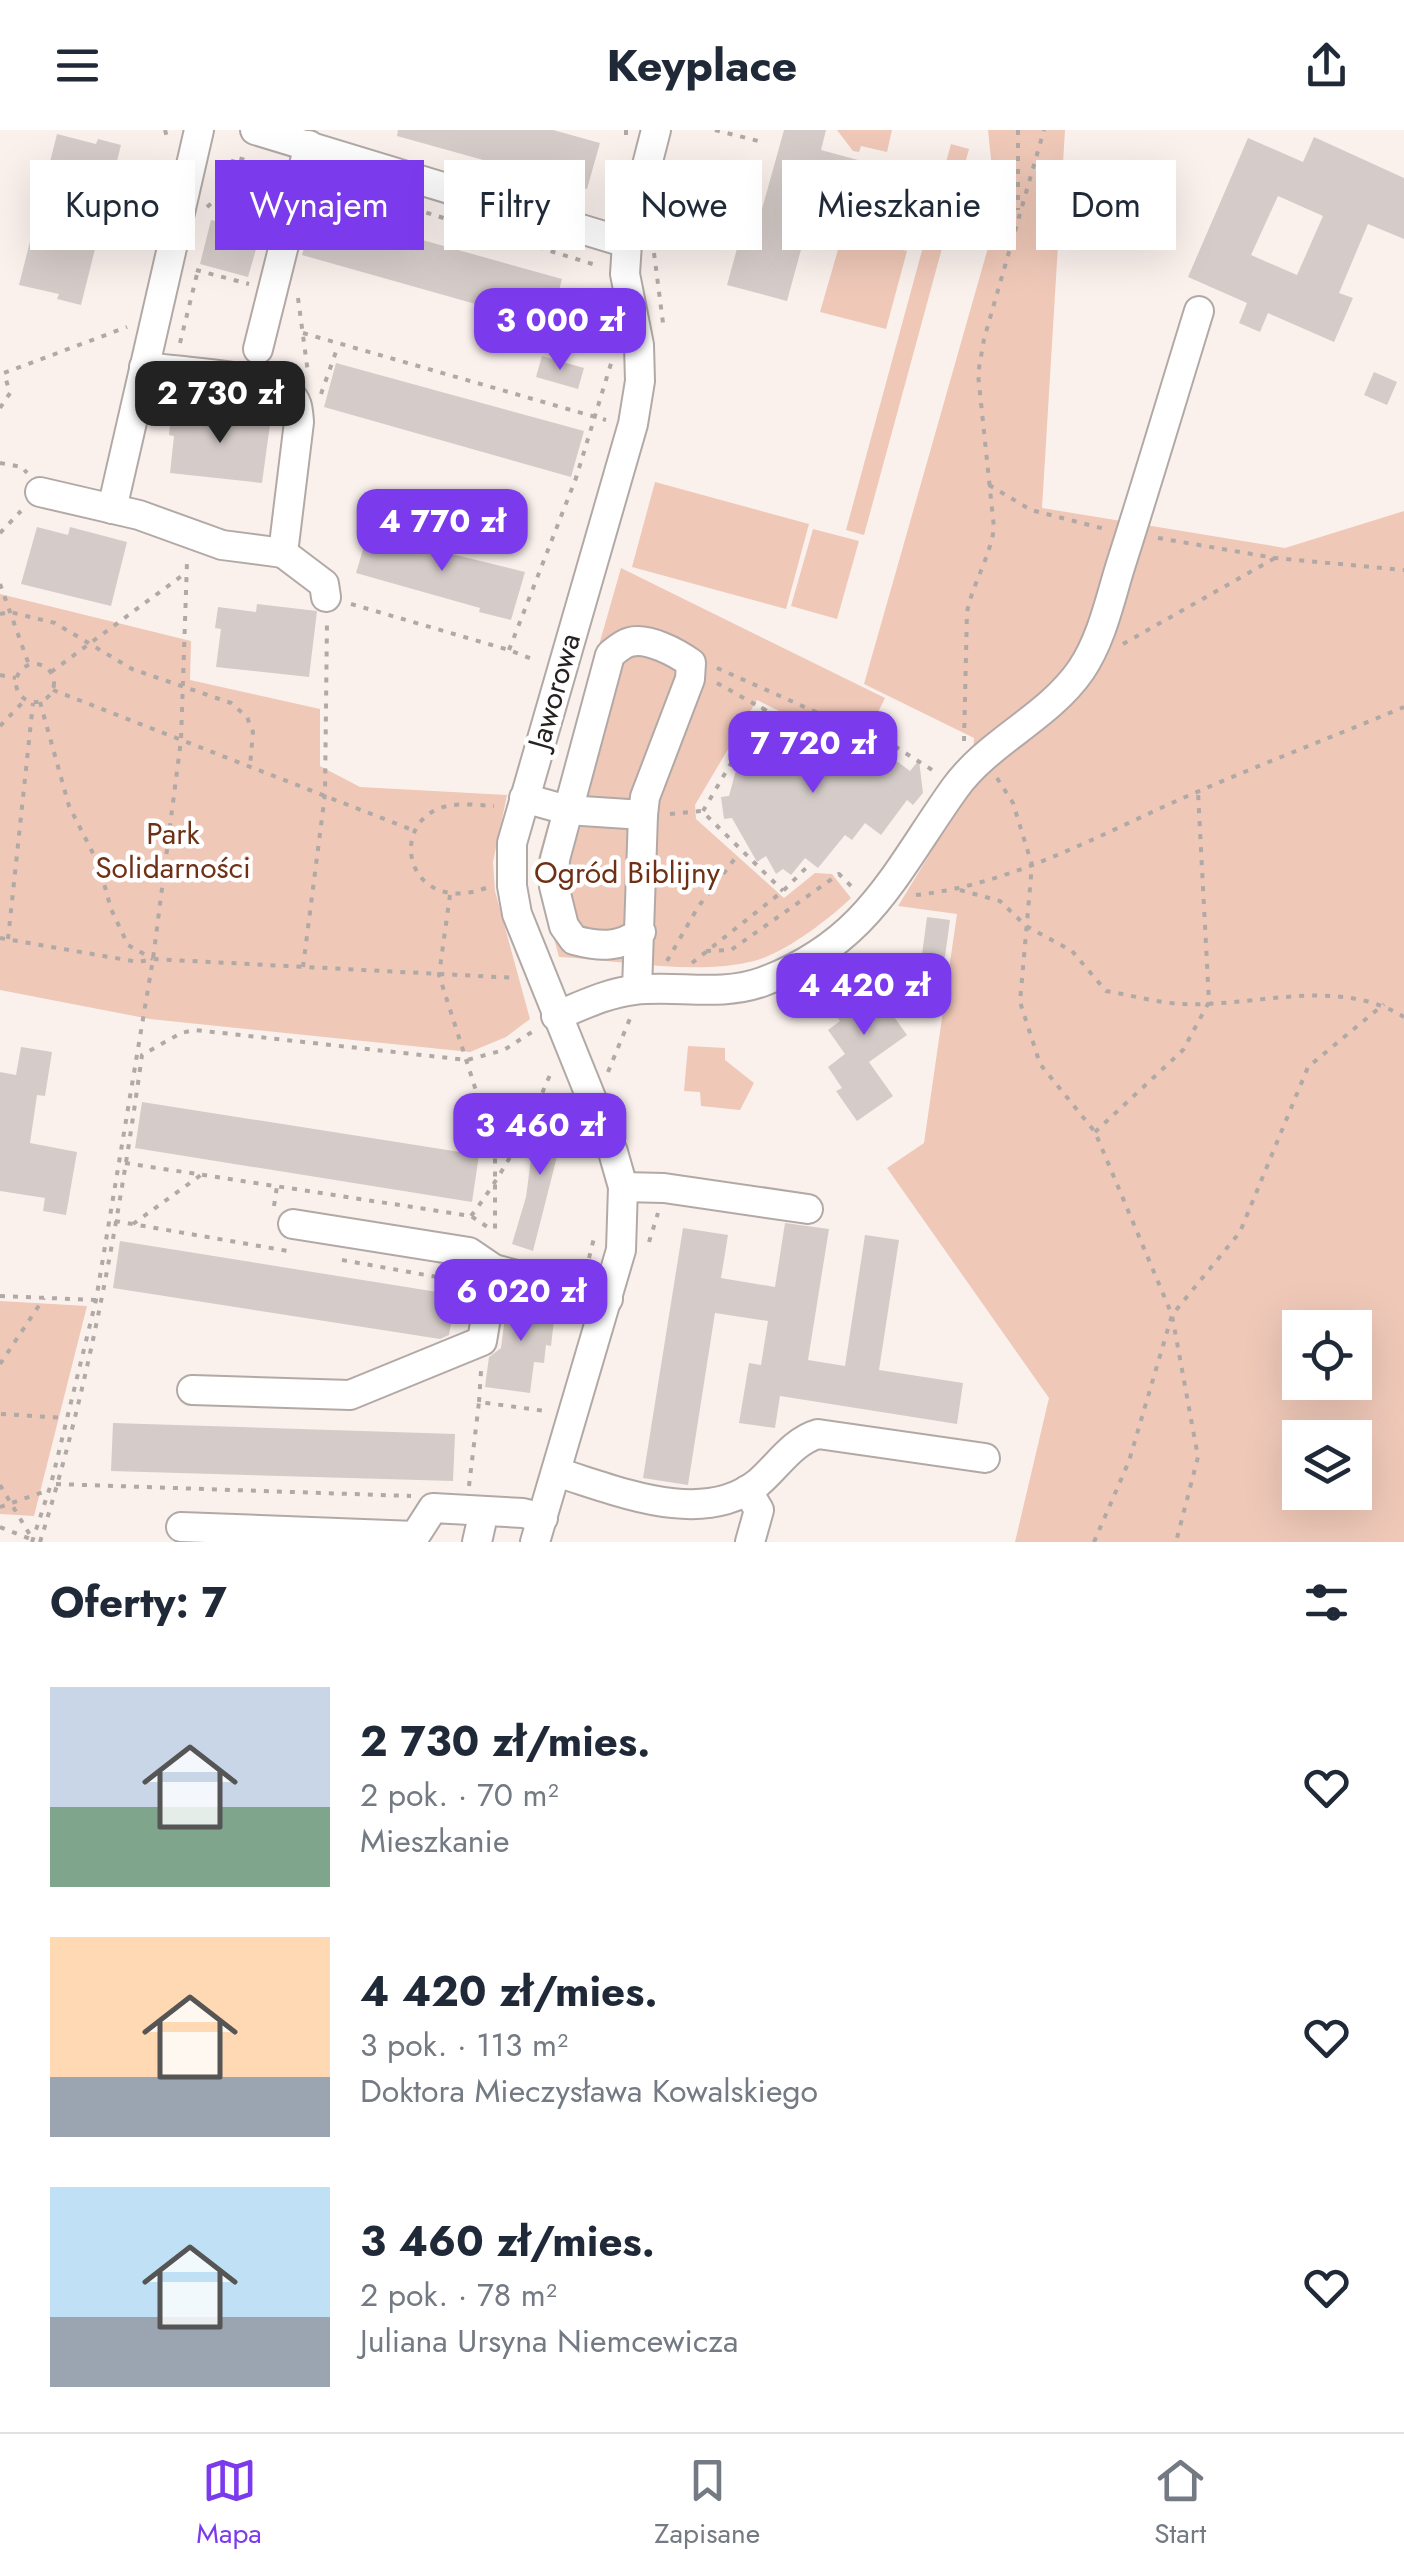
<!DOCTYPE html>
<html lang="pl">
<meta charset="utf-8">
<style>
body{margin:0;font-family:Jost,sans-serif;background:#f2f2f3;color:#1f2937;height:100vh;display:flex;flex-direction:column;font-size:38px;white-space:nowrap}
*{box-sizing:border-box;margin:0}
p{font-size:32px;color:#747a83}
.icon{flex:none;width:55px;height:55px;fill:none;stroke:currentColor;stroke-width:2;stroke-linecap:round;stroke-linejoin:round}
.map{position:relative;height:1412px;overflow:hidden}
.drawer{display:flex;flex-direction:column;background:#fff;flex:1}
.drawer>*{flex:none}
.top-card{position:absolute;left:30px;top:30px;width:1345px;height:90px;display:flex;gap:20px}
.tools{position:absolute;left:1282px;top:1180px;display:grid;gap:20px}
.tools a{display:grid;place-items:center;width:90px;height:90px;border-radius:0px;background:#fff;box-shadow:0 10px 40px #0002;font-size:50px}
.price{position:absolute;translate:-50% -85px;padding:0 22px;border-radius:20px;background:#7c3aed;color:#fff;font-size:32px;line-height:65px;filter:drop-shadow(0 2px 5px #0008)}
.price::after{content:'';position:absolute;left:50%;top:60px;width:30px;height:22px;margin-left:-15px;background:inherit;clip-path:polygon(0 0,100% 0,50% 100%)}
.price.on{background:#222;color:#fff}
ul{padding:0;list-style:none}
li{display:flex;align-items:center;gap:30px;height:250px;padding:0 50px}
li span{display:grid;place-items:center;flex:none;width:280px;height:200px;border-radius:0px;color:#555}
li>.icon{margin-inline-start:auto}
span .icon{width:120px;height:120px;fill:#fffc;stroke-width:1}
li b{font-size:42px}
h2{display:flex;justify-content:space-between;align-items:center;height:120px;padding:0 50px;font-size:42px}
.pill{padding:0 35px;border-radius:0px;background:#fff;box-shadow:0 10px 40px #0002;font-size:35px;line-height:90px}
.pill.on{background:#7c3aed;color:#fff}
header{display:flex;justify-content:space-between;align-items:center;height:130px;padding:0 50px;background:#fff;font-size:45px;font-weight:700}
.tab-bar{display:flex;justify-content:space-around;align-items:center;height:140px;border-top:2px solid #e0e1e3;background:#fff;font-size:28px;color:#747a83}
.tab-bar a{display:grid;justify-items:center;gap:5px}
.tab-bar .on{color:#7c3aed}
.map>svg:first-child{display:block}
.green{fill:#efc8b8;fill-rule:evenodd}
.building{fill:#d5ccc9;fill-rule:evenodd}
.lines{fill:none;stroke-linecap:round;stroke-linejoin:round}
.minor-casing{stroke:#b2a9a6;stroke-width:32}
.path{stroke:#b0a9a6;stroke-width:4;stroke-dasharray:5 8;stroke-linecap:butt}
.minor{stroke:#fff;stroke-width:28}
.labels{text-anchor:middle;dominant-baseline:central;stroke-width:9;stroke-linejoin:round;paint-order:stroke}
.street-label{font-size:30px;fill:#262221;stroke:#fff}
.park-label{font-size:30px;fill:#6f3115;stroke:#fff}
</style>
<header><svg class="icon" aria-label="menu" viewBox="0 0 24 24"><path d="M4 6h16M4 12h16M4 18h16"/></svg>Keyplace<svg class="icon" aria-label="share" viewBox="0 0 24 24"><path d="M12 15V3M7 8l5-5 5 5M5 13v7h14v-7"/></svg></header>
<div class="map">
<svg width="1404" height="1412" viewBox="0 0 1404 1412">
<rect width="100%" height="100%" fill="#faf1ed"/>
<g class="green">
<polygon points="837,0 892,0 887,22 861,16 859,22 853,21"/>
<path d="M988,0H1065L1042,378L1285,418L1404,381V1412H1015L1049,1268L887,1038L924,1013L957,784L898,776L971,657L974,608L864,554L997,86ZM1300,1198H1355V1252H1300ZM1300,1308H1355V1362H1300Z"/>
<polygon points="951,14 969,19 864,405 846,400"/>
<polygon points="842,106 907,121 886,199 820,182"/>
<polygon points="655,352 809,394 786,479 632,437"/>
<polygon points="813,399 859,411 837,489 791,476"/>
<path d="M621,438L885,568L859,621L757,570L695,675L696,689L784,768L815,743L832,744L851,768C828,790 785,823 754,831C694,846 621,830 559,827L535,739Z"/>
<polygon points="0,464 191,511 190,550 320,579 320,636 360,657 507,665 493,732 495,761 530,889 506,907 470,922 150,889 0,860"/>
<polygon points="688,916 725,918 725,930 754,953 740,980 701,976 700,962 684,961"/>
<polygon points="0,1171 87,1176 34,1386 0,1384"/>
</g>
<g class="building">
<polygon points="398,0 553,0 600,13 587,59 397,6"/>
<polygon points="784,0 826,0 821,20 921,47 910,87 817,61 787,171 727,155 749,75 762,79"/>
<polygon points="57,4 96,14 98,9 121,15 81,175 57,169 59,164 19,155"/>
<path d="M1314,7L1404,48V109L1368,94L1339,163L1353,168L1334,212L1268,183L1260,202L1239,193L1247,173L1188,147L1248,8L1303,32ZM1278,66L1323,86L1297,145L1251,125Z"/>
<polygon points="239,45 280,57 270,97 263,95 248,147 200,134 211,90 216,91 220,74 230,77"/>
<polygon points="315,80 562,149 550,195 302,125"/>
<polygon points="542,226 584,238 578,259 536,247"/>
<polygon points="336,233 584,301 571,347 324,277"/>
<polygon points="1374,242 1397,252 1387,275 1364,265"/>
<polygon points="210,280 271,287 262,353 170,343 174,306 169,305 171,284 209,289"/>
<polygon points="37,397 68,405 70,397 127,412 111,476 21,454"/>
<polygon points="369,399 400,408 399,411 525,442 511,490 479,482 480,478 356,443"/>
<polygon points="257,474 317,481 309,547 216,537 221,499 215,498 218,477 256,482"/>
<polygon points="800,596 835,622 840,615 857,628 870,611 910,641 919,630 923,663 913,675 907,670 881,705 865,693 852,710 845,705 818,738 805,728 791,745 783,739 776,744 766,726 757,732 732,688 724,689 721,667 729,666 742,618 753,621 758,602 766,604 771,597 789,609"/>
<polygon points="927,787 950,790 944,834 921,832"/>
<polygon points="882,831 896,852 888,858 901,877 892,884 907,905 869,932 893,966 857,991 836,961 842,958 828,937 845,924 828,900 840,891 825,870"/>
<polygon points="21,917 52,922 45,966 37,965 30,1013 77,1022 66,1085 43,1081 45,1068 0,1061 0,942 16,945"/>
<polygon points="142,972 479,1025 472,1072 135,1018"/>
<polygon points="544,981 567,987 533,1121 512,1114 526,1067 532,1021"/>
<polygon points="785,1093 829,1099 808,1230 845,1236 865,1105 899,1110 879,1240 963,1253 957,1294 780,1266 775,1298 739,1293 749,1233 761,1235 768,1191 715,1183 688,1355 643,1348 683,1098 728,1105 721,1148 775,1157"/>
<polygon points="120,1111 456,1165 449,1205 440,1209 113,1158"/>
<polygon points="508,1164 556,1173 551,1216 546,1215 544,1233 534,1232 530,1263 485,1257 489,1227 501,1218"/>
<polygon points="113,1293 455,1304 453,1351 111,1341"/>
</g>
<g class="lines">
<defs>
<g id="minor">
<polyline points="255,0 627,113"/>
<polyline points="258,219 309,15"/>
<path d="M40,362L139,385L222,415L283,423L299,292C298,280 298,270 288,263C267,246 175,241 144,237"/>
<polyline points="112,379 199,0"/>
<polyline points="283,423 324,454 326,467"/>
<polyline points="524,668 567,680 643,685"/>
<path d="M637,859L643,685L645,667L690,549L691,533C677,523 648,507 630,512C622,514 616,520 610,525L555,729L554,756L564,796L574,810C600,817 619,818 641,802"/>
<path d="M556,886C581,876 607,863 634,860C677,855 720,867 762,852C868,813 895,742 955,658C989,611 1048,588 1081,540C1102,509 1110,469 1121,434C1148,350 1173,265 1199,181"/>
<polyline points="623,1057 664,1058 808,1079"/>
<polyline points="293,1094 469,1122 494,1139 608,1169"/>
<polyline points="192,1260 350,1265 482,1211 494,1139"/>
<path d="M556,1342C616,1360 702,1398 758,1353C777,1337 793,1311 818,1304L985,1328"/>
<polyline points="747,1360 759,1380 750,1412"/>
<polyline points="181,1397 415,1406 433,1378 523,1383 543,1388"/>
<polyline points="477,1412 484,1381"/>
<polyline points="535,1412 621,1120 623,1057 613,1022 517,784 512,756 512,713 633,294 640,251 639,215 625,144 627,113 656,0"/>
</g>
</defs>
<use href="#minor" class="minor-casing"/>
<g class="path">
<polyline points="165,0 168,11"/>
<polyline points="626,0 626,10"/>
<polyline points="715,0 762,12"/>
<polyline points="1018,0 1018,80"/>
<polyline points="327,52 599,136"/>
<polyline points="207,77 224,63 234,27 279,39"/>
<polyline points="654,123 663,193"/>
<polyline points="196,140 249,154"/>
<polyline points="298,168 308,243"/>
<polyline points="303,203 606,290"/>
<polyline points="180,213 198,140"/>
<polyline points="321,264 338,216"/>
<polyline points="0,278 10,263 4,243 127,197"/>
<polyline points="0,333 22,337 27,343"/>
<polyline points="989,355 1031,380 1105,399"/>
<polyline points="0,403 21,381"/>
<polyline points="1158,408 1275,428 1404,440"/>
<polyline points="0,454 29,535"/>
<polyline points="351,474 509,520 537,531"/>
<polyline points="0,484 10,482 55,493 132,539 231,573 247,587 253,602 250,636"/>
<polyline points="1123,514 1275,428"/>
<polyline points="509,520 576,348 613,227"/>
<circle cx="35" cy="553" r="19"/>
<polyline points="717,538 836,591 869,600 937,643"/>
<polyline points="51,542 187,442"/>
<polyline points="0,545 16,548"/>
<polyline points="717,553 792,595"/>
<polyline points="53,560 415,701"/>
<polyline points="40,572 69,676 99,735 111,779 128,815 153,829"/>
<polyline points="0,596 25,570"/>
<path d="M964,611L967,482C973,453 990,427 994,398L978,244L984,209L1044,0"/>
<polyline points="997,648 1013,673 1032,735 1020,872 1040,934 1095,1002 1172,1185 1198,1327 1176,1412"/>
<polyline points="703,681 764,577"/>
<polyline points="670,684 702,681 783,761"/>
<path d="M486,758C409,786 387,698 440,678C457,672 477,675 494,676"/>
<path d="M960,760L1000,771L1026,796L1072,821L1106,861C1131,865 1158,873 1183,874C1256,877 1337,846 1404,887"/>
<polyline points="450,765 439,845 495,1020 495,1106"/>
<path d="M916,765C1010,755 1097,706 1183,668C1256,636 1330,608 1404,577"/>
<polyline points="0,808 138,832 153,829 517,848"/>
<polyline points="8,809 33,573"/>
<polyline points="706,821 731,820 839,744 852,757"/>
<polyline points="667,831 698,777 736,727"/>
<polyline points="692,833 783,761 806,738"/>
<polyline points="303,837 325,664 327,490"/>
<polyline points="608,942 631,886"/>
<polyline points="1095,1002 1183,920 1209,872 1198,662"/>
<polyline points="125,1033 471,1086 492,1100"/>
<polyline points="274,1076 277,1056"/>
<path d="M471,1086C506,1040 530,993 552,940"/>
<polyline points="115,1091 288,1121"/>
<polyline points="133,1094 201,1045"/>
<polyline points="649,1112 658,1083"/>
<polyline points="589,1128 594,1108"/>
<polyline points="342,1130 465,1152"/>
<polyline points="0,1166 96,1170"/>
<polyline points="0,1234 44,1168"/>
<polyline points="479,1272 481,1241"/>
<polyline points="1,1284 66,1288"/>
<polyline points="56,1354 411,1366"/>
<polyline points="0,1355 33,1410"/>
<polyline points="469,1356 479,1272 545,1281"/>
<polyline points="0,1377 49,1360"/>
<polyline points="0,1397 33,1410"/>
<polyline points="32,1412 51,1354 96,1170 153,829 181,610 187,432"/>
<path d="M40,1412C90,1253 119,1090 142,925L181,903L195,900L467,930L504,920L535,900"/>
<polyline points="1094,1412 1129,1331 1172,1185 1240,1102 1308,937 1384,874"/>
</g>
<use href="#minor" class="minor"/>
</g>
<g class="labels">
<g class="street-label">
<text transform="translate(554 561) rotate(-74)">Jaworowa</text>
</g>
<g class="park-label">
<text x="173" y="703">Park<tspan x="173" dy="34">Solidarności</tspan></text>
<text x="627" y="742">Ogród Biblijny</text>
</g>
</g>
</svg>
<div class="tools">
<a><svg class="icon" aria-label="locate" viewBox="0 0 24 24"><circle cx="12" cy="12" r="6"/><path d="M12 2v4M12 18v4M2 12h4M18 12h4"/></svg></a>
<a><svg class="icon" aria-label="layers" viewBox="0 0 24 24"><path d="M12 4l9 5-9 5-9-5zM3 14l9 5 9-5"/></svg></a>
</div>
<b class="price" style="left:560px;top:243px">3 000 zł</b>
<b class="price on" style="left:220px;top:316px">2 730 zł</b>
<b class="price" style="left:442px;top:444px">4 770 zł</b>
<b class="price" style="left:813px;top:666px">7 720 zł</b>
<b class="price" style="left:864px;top:908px">4 420 zł</b>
<b class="price" style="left:540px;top:1048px">3 460 zł</b>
<b class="price" style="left:521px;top:1214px">6 020 zł</b>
<div class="top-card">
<a class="pill">Kupno</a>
<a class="pill on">Wynajem</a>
<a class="pill">Filtry</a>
<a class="pill">Nowe</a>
<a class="pill">Mieszkanie</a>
<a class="pill">Dom</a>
</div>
</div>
<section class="drawer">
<h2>Oferty: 7<svg class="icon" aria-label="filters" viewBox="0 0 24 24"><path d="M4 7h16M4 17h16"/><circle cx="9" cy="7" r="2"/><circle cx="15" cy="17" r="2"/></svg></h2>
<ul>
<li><span style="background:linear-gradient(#c9d6e8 60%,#7fa58c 0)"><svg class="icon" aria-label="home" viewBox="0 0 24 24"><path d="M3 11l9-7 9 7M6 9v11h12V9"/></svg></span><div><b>2 730 zł/mies.</b><p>2 pok. · 70 m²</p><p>Mieszkanie</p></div><svg class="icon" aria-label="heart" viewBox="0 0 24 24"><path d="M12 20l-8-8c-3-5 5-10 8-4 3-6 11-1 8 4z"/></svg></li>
<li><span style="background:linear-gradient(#ffd9b3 70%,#9aa5b1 0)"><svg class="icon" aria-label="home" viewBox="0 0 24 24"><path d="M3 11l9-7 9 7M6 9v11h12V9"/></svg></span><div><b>4 420 zł/mies.</b><p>3 pok. · 113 m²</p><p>Doktora Mieczysława Kowalskiego</p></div><svg class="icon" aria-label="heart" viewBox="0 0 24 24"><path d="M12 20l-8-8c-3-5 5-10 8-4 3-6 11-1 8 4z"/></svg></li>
<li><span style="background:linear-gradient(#bfe0f5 65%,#9aa5b1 0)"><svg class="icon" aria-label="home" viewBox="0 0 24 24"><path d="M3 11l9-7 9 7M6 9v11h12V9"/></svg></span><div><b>3 460 zł/mies.</b><p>2 pok. · 78 m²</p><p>Juliana Ursyna Niemcewicza</p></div><svg class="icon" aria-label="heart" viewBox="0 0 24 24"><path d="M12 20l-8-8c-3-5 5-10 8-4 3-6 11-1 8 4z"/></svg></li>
</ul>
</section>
<nav class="tab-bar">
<a class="on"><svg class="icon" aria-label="map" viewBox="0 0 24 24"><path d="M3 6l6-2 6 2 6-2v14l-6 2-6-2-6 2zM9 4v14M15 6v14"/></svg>Mapa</a>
<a><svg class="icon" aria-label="saved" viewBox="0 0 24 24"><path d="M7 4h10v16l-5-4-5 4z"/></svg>Zapisane</a>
<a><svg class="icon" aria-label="home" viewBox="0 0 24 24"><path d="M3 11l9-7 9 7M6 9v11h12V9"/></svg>Start</a>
</nav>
